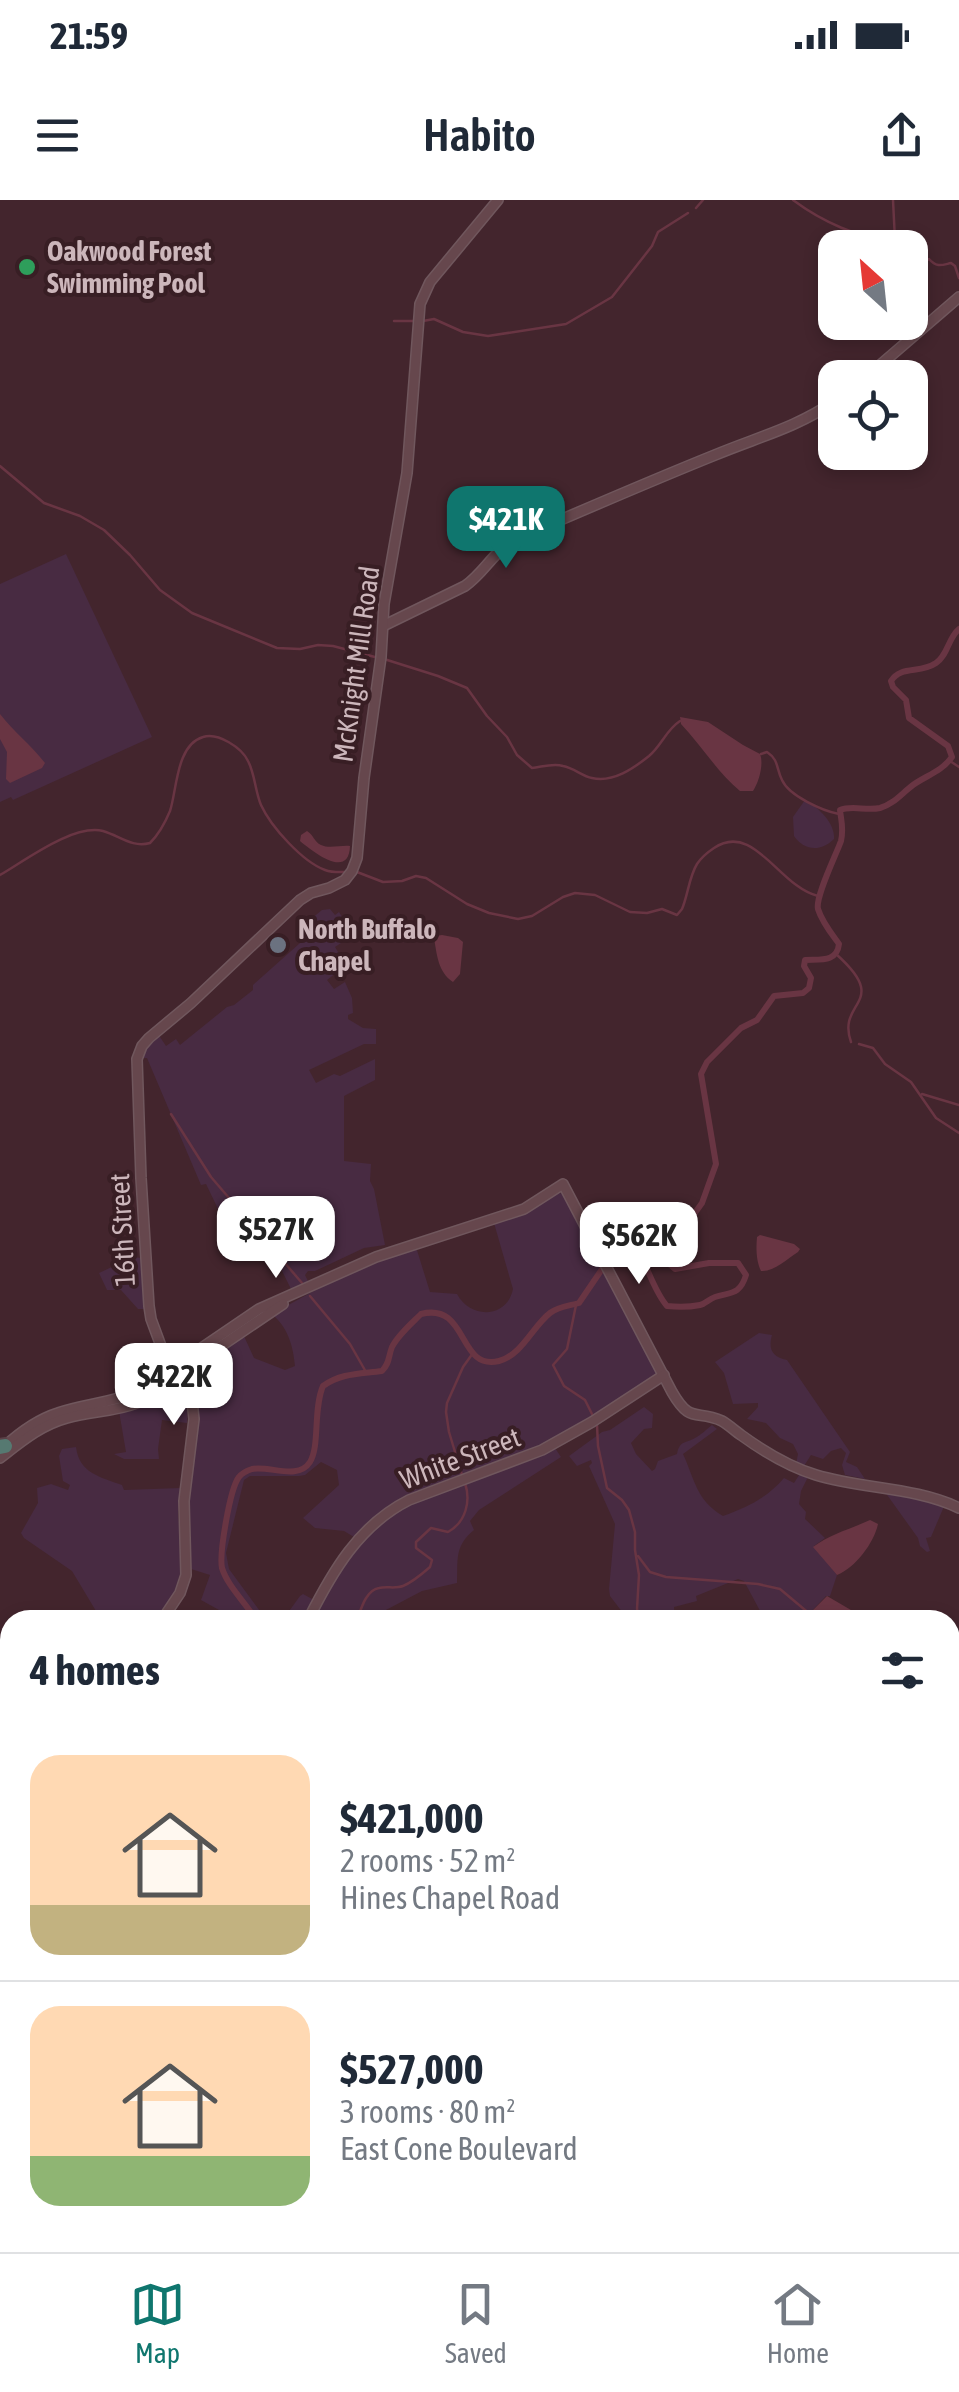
<!DOCTYPE html>
<meta charset="utf-8">
<style>
body{margin:0;font-family:"Asap Condensed",sans-serif;background:#f2f2f3;color:#1f2937;height:100vh;display:flex;flex-direction:column;font-size:38px;white-space:nowrap}
*{box-sizing:border-box;margin:0}
p{font-size:32px;color:#747a83}
.icon{flex:none;width:55px;height:55px;fill:none;stroke:currentColor;stroke-width:2;stroke-linecap:round;stroke-linejoin:round}
.map{position:relative;flex:1;overflow:hidden}
.drawer{position:absolute;left:0px;top:1410px;width:960px;height:642px;display:flex;flex-direction:column;background:#fff;border-radius:30px 30px 0 0;box-shadow:0 5px 15px #0003}
.drawer>*{flex:none}
.needle{width:65px;rotate:333deg}
.tools{position:absolute;left:818px;top:30px;display:grid;gap:20px}
.tools a{display:grid;place-items:center;width:110px;height:110px;border-radius:20px;background:#fff;box-shadow:0 5px 15px #0003;font-size:50px}
.price{position:absolute;translate:-50% -85px;padding:0 22px;border-radius:20px;background:#fff;color:#222;font-size:32px;line-height:65px;filter:drop-shadow(0 2px 5px #0008)}
.price::after{content:'';position:absolute;left:50%;top:60px;width:30px;height:22px;margin-left:-15px;background:inherit;clip-path:polygon(0 0,100% 0,50% 100%)}
.price.selected{background:#0f766e;color:#fff}
ul{padding:0;list-style:none}
li{display:flex;align-items:center;gap:30px;height:250px;padding:0 30px}
li+li{border-top:2px solid #e0e1e3}
li span{display:grid;place-items:center;flex:none;width:280px;height:200px;border-radius:30px;color:#555}
li>.icon{margin-inline-start:auto}
span .icon{width:120px;height:120px;fill:#fffc;stroke-width:1}
li b{font-size:42px}
h2{display:flex;justify-content:space-between;align-items:center;height:120px;padding:0 30px;font-size:42px}
.status{display:flex;justify-content:space-between;align-items:center;height:70px;padding:0 50px;background:#fff;direction:ltr}
.status svg{height:28px;fill:currentColor}
header{display:flex;justify-content:space-between;align-items:center;height:130px;padding:0 30px;background:#fff;font-size:45px;font-weight:600}
.tab-bar{display:flex;justify-content:space-around;align-items:center;height:140px;border-top:2px solid #e0e1e3;background:#fff;font-size:28px;color:#747a83}
.tab-bar a{display:grid;justify-items:center;gap:5px}
.tab-bar .selected{color:#0f766e}
.map>svg:first-child{display:block}
.green{fill:#482b42}
.water{fill:#693543}
.lines{fill:none;stroke-linecap:round;stroke-linejoin:round}
.stream{stroke:#693543;stroke-width:2.5}
.river{stroke:#693543;stroke-width:6}
.secondary-casing{stroke:#70575d;stroke-width:12}
.highway-casing{stroke:#5a4147;stroke-width:18}
.secondary{stroke:#66474d;stroke-width:9}
.highway{stroke:#567971;stroke-width:14}
.secondary-bridge-casing{stroke:#70575d;stroke-width:12;stroke-linecap:butt}
.secondary-bridge{stroke:#66474d;stroke-width:9}
.leisure-dot{fill:#2e9e5b;stroke:#381e24;stroke-width:4}
.worship-dot{fill:#6b7280;stroke:#381e24;stroke-width:4}
.labels{text-anchor:middle;dominant-baseline:central;stroke-width:8;stroke-linejoin:round;paint-order:stroke}
.poi-label{font-size:28px;font-weight:bold;fill:#ccb6bb;stroke:#381e24;text-anchor:start}
.street-label{font-size:28px;fill:#ccb6bb;stroke:#381e24}
</style>
<div class="status"><b>21:59</b><svg viewBox="0 0 49 12"><path d="M0 12V9h3v3zM5 12V6h3v6zM10 12V3h3v9zM15 12V0h3v12zM26 1h20v11H26zM47 4h2v5h-2z"/></svg></div>
<header><svg class="icon" aria-label="menu" viewBox="0 0 24 24"><path d="M4 6h16M4 12h16M4 18h16"/></svg>Habito<svg class="icon" aria-label="share" viewBox="0 0 24 24"><path d="M12 15V3M7 8l5-5 5 5M5 13v7h14v-7"/></svg></header>
<div class="map">
<svg width="959" height="2052" viewBox="0 0 959 2052">
<rect width="100%" height="100%" fill="#43252d"/>
<g class="green">
<polygon points="66,354 152,537 13,600 11,597 0,602 0,384"/>
<path d="M805,600C819,608 835,623 834,639C821,652 804,651 794,636L793,617Z"/>
<polygon points="330,709 335,715 339,712 353,735 335,747 346,765 327,780 334,789 345,782 352,798 353,813 348,815 348,819 363,828 376,829 376,844 364,844 309,870 316,883 334,874 340,876 375,859 375,880 344,896 344,961 371,964 370,981 374,989 385,1045 364,1048 315,1071 308,1071 305,1075 309,1083 292,1091 278,1063 270,1066 258,1042 253,1043 241,1019 231,1009 220,1013 206,984 201,985 147,858 140,858 142,852 158,834 166,846 176,839 180,845 227,807 234,805 253,790 253,785 318,727 311,719 322,710"/>
<path d="M559,993L564,994L657,1173L656,1177L563,1238L396,1303L371,1320L354,1337L344,1331L315,1328L303,1318L339,1285L337,1270L321,1262L305,1275L299,1276H250L244,1280L226,1353L229,1369L265,1418L272,1419L275,1414H287L300,1396L303,1394L314,1400L308,1413H298L296,1417L301,1420H219L221,1414L219,1410L201,1400L210,1375L191,1369L189,1295L197,1207L186,1173L243,1134L254,1158L285,1170L295,1166C293,1145 288,1128 272,1114L330,1082L416,1047L430,1092L457,1094C470,1119 507,1119 513,1089L494,1023L519,1015Z"/>
<polygon points="133,1057 141,1058 144,1109 138,1109 121,1090 107,1090 99,1073"/>
<path d="M759,1133L772,1135C768,1149 772,1157 787,1160L850,1252L846,1262L857,1267L865,1279L845,1275L842,1265L846,1253L841,1248L831,1251L823,1259L811,1255L804,1266L796,1264L798,1254L793,1244L780,1238L766,1223L747,1219L758,1207V1203L733,1204L724,1173L715,1162Z"/>
<path d="M176,1181H179C186,1195 189,1207 187,1223L162,1220L158,1249L159,1259H124L114,1254L126,1252L119,1211Z"/>
<path d="M644,1207L653,1214L652,1228L644,1229L631,1243L636,1254L652,1271L655,1269L658,1261L677,1254C680,1240 685,1244 695,1238C701,1235 707,1229 712,1225L717,1229L683,1254C695,1280 696,1300 723,1316C747,1307 767,1298 784,1278L794,1283L801,1272L809,1275L801,1291L799,1304L806,1312L805,1319L825,1338L814,1346L837,1375L830,1396H826L809,1414L819,1420H765L744,1381L738,1379L696,1396L697,1401L674,1407L675,1420H625L626,1417L610,1396L609,1389L615,1324L589,1266L592,1263L591,1260L577,1266L569,1256L602,1232L610,1230Z"/>
<path d="M76,1247C79,1273 100,1277 122,1285L124,1290L181,1288L178,1313L183,1365L174,1393L158,1420H108L96,1411L72,1371L24,1338L21,1333L38,1303L37,1288L51,1284L68,1290L70,1285L63,1281L59,1256L62,1249Z"/>
<path d="M555,1248L561,1257L479,1310L470,1321L474,1330C454,1346 458,1361 457,1383L422,1391L367,1420H332L333,1417L316,1408C331,1382 347,1352 369,1331C420,1285 496,1278 555,1248Z"/>
<polygon points="885,1292 945,1304 931,1337 926,1338 930,1351 927,1352 920,1346 918,1338"/>
<polygon points="0,1540 10,1542 10,1668 0,1672 0,1586 6,1578 0,1573"/>
</g>
<g class="water">
<path d="M0,514C14,532 31,545 45,563L42,568L10,583L6,579L7,552L0,539Z"/>
<path d="M680,517L708,522L743,545L760,554C764,564 759,582 753,591H740C718,573 701,545 681,524Z"/>
<path d="M307,631C314,635 314,642 321,645C329,649 341,645 350,646C349,680 313,652 300,641L301,635Z"/>
<path d="M442,735L458,738L463,742L460,774L453,782C438,772 437,755 434,738L436,736Z"/>
<path d="M760,1035L794,1044L800,1049L798,1052C787,1059 774,1072 761,1071C756,1061 756,1048 757,1037Z"/>
<path d="M870,1320L878,1324C874,1343 855,1368 837,1375L813,1347C830,1334 851,1329 870,1320Z"/>
<polygon points="827,1396 868,1420 819,1420 808,1415"/>
</g>
<g class="lines">
<g class="stream">
<path d="M793,0C821,21 860,39 895,42L900,48"/>
<polyline points="893,0 895,40"/>
<polyline points="696,8 703,0"/>
<path d="M910,51L924,58L926,61L929,59C937,68 942,65 951,63L955,66L959,78"/>
<polyline points="394,121 414,121"/>
<polyline points="423,121 434,119 463,132 488,136 566,124 612,97 652,46 658,32 688,13"/>
<polyline points="0,266 44,303 80,316 104,330 130,355 160,390 192,413 277,448 300,449 318,445 333,446 375,457"/>
<path d="M384,459L438,476L467,488L487,516L507,537L517,555L532,568C542,567 553,563 563,566C574,568 582,576 592,578C613,583 634,568 649,556C662,545 666,530 680,521"/>
<path d="M761,554L767,552C779,560 776,568 782,580C789,596 823,611 839,614"/>
<polyline points="950,561 959,567"/>
<path d="M357,672L383,682L402,681L416,676L426,678L467,704L489,713L518,719L532,716L563,697L575,693L595,695L630,712L647,713L662,709L677,715L682,709C688,695 689,677 697,664C701,658 708,652 714,648C754,621 779,687 818,696"/>
<path d="M0,675C26,660 73,624 103,631C120,636 132,648 150,643C158,635 165,623 170,611C177,590 176,545 203,537C218,532 242,548 248,561C255,574 255,591 261,605C271,627 303,662 325,670C333,673 340,672 348,672"/>
<path d="M836,754C892,804 836,800 851,842"/>
<polyline points="859,844 873,848 885,864 911,882 936,918 959,933"/>
<polyline points="922,894 959,905"/>
<polyline points="171,914 211,977 302,1083"/>
<polyline points="310,1096 350,1144 366,1172"/>
<polyline points="576,1105 567,1149 553,1165 564,1186 585,1200 593,1216"/>
<polyline points="597,1225 598,1246 607,1288 622,1300 629,1310 635,1332 635,1350 639,1375 637,1409 640,1420"/>
<polyline points="462,1275 449,1232 446,1212 447,1203 463,1167 473,1153"/>
<polyline points="638,1356 650,1372 666,1377 758,1384 780,1389 817,1420"/>
<path d="M357,1420C361,1409 366,1390 379,1388C387,1386 395,1389 403,1386C413,1382 422,1374 430,1367L432,1360L416,1348V1342L431,1328L448,1332C466,1322 471,1301 465,1283"/>
<polyline points="950,1437 959,1438"/>
<polyline points="950,1795 958,1795"/>
<polyline points="219,2042 219,2052"/>
<polyline points="518,2042 515,2048 518,2052 530,2050 532,2052"/>
</g>
<g class="river">
<path d="M256,1420C246,1403 228,1387 222,1368C219,1354 230,1288 239,1277C242,1273 246,1271 252,1269C269,1265 298,1281 310,1262C320,1246 313,1209 323,1186C341,1173 360,1174 382,1171C390,1163 388,1157 392,1147C398,1135 411,1124 421,1114C469,1102 457,1171 499,1161C522,1155 533,1126 550,1113C559,1106 569,1106 579,1103L615,1050L630,1041C645,1054 651,1088 667,1106C676,1107 690,1107 700,1105C705,1104 709,1099 715,1097C731,1092 740,1095 746,1075L738,1063H709L675,1069L668,1063L669,1049L702,1003L716,964L701,874L707,862L741,828L757,820L774,796L803,793L809,788L811,778L804,766L805,760C819,759 837,763 839,744C831,733 822,722 818,709C815,697 836,655 841,641C844,628 841,620 840,610C852,605 866,611 880,608C894,604 902,593 913,585C927,575 941,572 952,557L948,546L909,518L906,500L893,487L891,481C901,465 920,474 936,463C948,455 948,438 959,429"/>
<polyline points="0,1645 10,1636"/>
</g>
<defs>
<g id="secondary">
<polyline points="865,178 959,97"/>
<path d="M383,426L465,386C484,373 494,351 514,340C581,311 648,282 715,255C758,237 796,228 835,201"/>
<path d="M3,1248C19,1233 36,1220 58,1213C84,1204 111,1203 137,1192L259,1109L376,1057L524,1009L563,984L672,1192C691,1225 696,1209 722,1221C729,1225 735,1231 741,1235C763,1251 790,1267 816,1275C862,1289 915,1287 959,1308"/>
<path d="M0,1258C22,1241 41,1225 67,1218C91,1211 114,1212 137,1203L283,1104"/>
<polyline points="162,1420 180,1393 186,1375 184,1301 194,1219 192,1201 185,1184 161,1146 151,1119 149,1106 141,978 137,859 142,846 149,838 191,803 300,700 311,693 329,688 345,680 352,671 357,658 364,578 381,457 384,404 407,273 420,104 430,82 498,0"/>
<path d="M308,1420C332,1372 359,1325 409,1300L542,1250L592,1222L664,1175"/>
<polyline points="0,1532 10,1513"/>
<polyline points="950,1688 959,1684"/>
<polyline points="0,1924 10,1920"/>
<polyline points="957,1972 959,1935"/>
<polyline points="325,2042 330,2052"/>
<polyline points="720,2042 724,2052"/>
<polyline points="343,2052 364,2042"/>
</g>
<g id="highway">
<polyline points="0,1247 5,1246"/>
<polyline points="950,1991 957,1971"/>
<polyline points="954,2020 959,2036"/>
<polyline points="952,2048 959,2048"/>
<polyline points="862,2052 881,2042"/>
</g>
</defs>
<use href="#secondary" class="secondary-casing"/>
<use href="#highway" class="highway-casing"/>
<use href="#secondary" class="secondary"/>
<use href="#highway" class="highway"/>
<defs>
<polyline id="secondary-bridge" points="954,2020 955,1997"/>
</defs>
<use href="#secondary-bridge" class="secondary-bridge-casing"/>
<use href="#secondary-bridge" class="secondary-bridge"/>
</g>
<circle class="leisure-dot" cx="27" cy="67" r="10"/>
<circle class="worship-dot" cx="278" cy="745" r="10"/>
<g class="labels">
<g class="poi-label">
<text x="47" y="51">Oakwood Forest<tspan x="47" dy="32">Swimming Pool</tspan></text>
<text x="298" y="729">North Buffalo<tspan x="298" dy="32">Chapel</tspan></text>
</g>
<g class="street-label">
<text transform="translate(356 464) rotate(-82)">McKnight Mill Road</text>
<text transform="translate(122 1030) rotate(-93)">16th Street</text>
<text transform="translate(460 1258) rotate(-21)">White Street</text>
</g>
</g>
</svg>
<div class="tools">
<a><svg class="needle" viewBox="-14 -14 28 28"><path d="M0-13l5 13h-10z" fill="#e53935"/><path d="M0 13l5-13h-10z" fill="#747a83"/></svg></a>
<a><svg class="icon" aria-label="locate" viewBox="0 0 24 24"><circle cx="12" cy="12" r="6"/><path d="M12 2v4M12 18v4M2 12h4M18 12h4"/></svg></a>
</div>
<b class="price selected" style="left:506px;top:371px">$421K</b>
<b class="price" style="left:276px;top:1081px">$527K</b>
<b class="price" style="left:639px;top:1087px">$562K</b>
<b class="price" style="left:174px;top:1228px">$422K</b>
<section class="drawer">
<h2>4 homes<svg class="icon" aria-label="filters" viewBox="0 0 24 24"><path d="M4 7h16M4 17h16"/><circle cx="9" cy="7" r="2"/><circle cx="15" cy="17" r="2"/></svg></h2>
<ul>
<li><span style="background:linear-gradient(#ffd9b3 75%,#c2b280 0)"><svg class="icon" aria-label="home" viewBox="0 0 24 24"><path d="M3 11l9-7 9 7M6 9v11h12V9"/></svg></span><div><b>$421,000</b><p>2 rooms · 52 m²</p><p>Hines Chapel Road</p></div></li>
<li><span style="background:linear-gradient(#ffd9b3 75%,#8fb573 0)"><svg class="icon" aria-label="home" viewBox="0 0 24 24"><path d="M3 11l9-7 9 7M6 9v11h12V9"/></svg></span><div><b>$527,000</b><p>3 rooms · 80 m²</p><p>East Cone Boulevard</p></div></li>
</ul>
</section>
</div>
<nav class="tab-bar">
<a class="selected"><svg class="icon" aria-label="map" viewBox="0 0 24 24"><path d="M3 6l6-2 6 2 6-2v14l-6 2-6-2-6 2zM9 4v14M15 6v14"/></svg>Map</a>
<a><svg class="icon" aria-label="saved" viewBox="0 0 24 24"><path d="M7 4h10v16l-5-4-5 4z"/></svg>Saved</a>
<a><svg class="icon" aria-label="home" viewBox="0 0 24 24"><path d="M3 11l9-7 9 7M6 9v11h12V9"/></svg>Home</a>
</nav>
